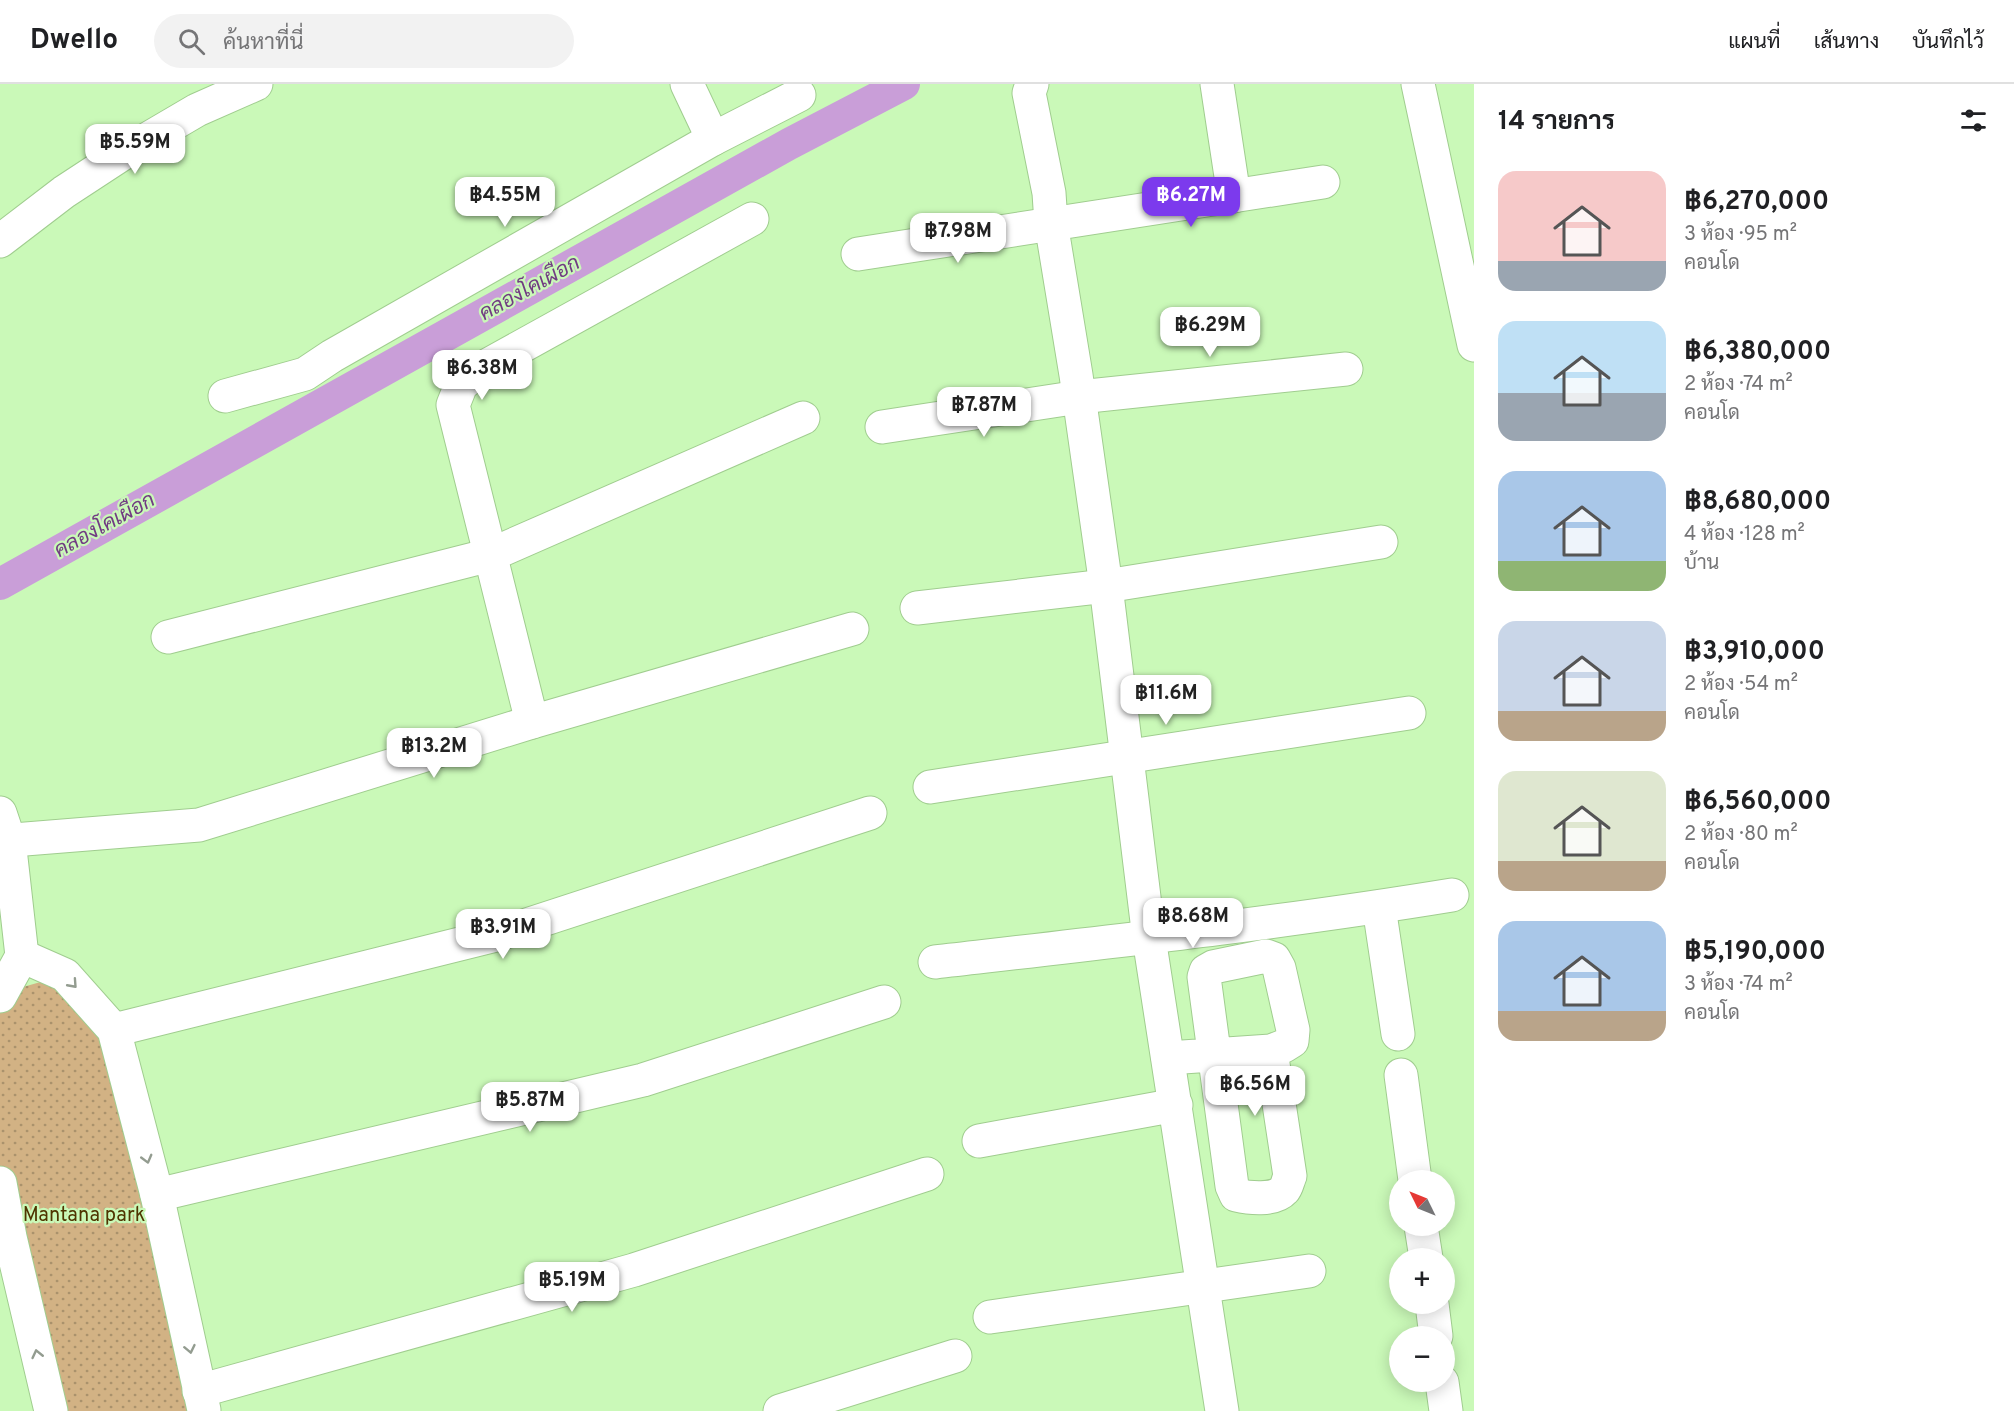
<!DOCTYPE html>
<html lang="th">
<meta charset="utf-8">
<style>
body{margin:0;font-family:Overpass,Sarabun,sans-serif;background:#f2f2f2;color:#202124;height:100vh;display:flex;flex-direction:column;font-size:22px;white-space:nowrap}
*{box-sizing:border-box;margin:0}
p{font-size:20px;color:#757577}
.icon{flex:none;width:33px;height:33px;fill:none;stroke:currentColor;stroke-width:2;stroke-linecap:round;stroke-linejoin:round}
.map{position:relative;flex:1;overflow:hidden}
.drawer{display:flex;flex-direction:column;background:#fff;width:540px}
.drawer>*{flex:none}
.needle{width:39px;rotate:313deg}
.fabs{position:absolute;left:1389px;top:1086px;display:grid;gap:12px}
.fabs a{display:grid;place-items:center;width:66px;height:66px;border-radius:50%;background:#fff;box-shadow:0 3px 15px #0003;font-size:30px}
.price{position:absolute;translate:-50% -51px;padding:0 14px;border-radius:12px;background:#fff;color:#222;font-size:20px;line-height:39px;filter:drop-shadow(0 2px 3px #0008)}
.price::after{content:'';position:absolute;left:50%;top:36px;width:18px;height:14px;margin-left:-9px;background:inherit;clip-path:polygon(0 0,100% 0,50% 100%)}
.price.active{background:#7c3aed;color:#fff}
ul{padding:0;list-style:none}
li{display:flex;align-items:center;gap:18px;height:150px;padding:0 24px}
li span{display:grid;place-items:center;flex:none;width:168px;height:120px;border-radius:18px;color:#555}
li>.icon{margin-inline-start:auto}
span .icon{width:72px;height:72px;fill:#fffc;stroke-width:1}
li b{font-size:26px}
h2{display:flex;justify-content:space-between;align-items:center;height:72px;padding:0 24px;font-size:26px}
header{display:flex;align-items:center;gap:36px;box-sizing:border-box;height:84px;padding:0 30px;background:#fff;border-bottom:2px solid #e0e0e0}
header strong{font-size:28px}
nav{display:flex;gap:33px;margin-inline-start:auto;font-size:21px}
.search{width:420px;height:54px;background:#f2f2f2;display:flex;align-items:center;gap:15px;box-sizing:border-box;padding:0 21px;border-radius:33px;color:#757577;font-size:22px}
main{display:flex;flex:1;min-height:0}
.map>svg:first-child{display:block}
.park{fill:url(#park-dots)}
.lines{fill:none;stroke-linecap:round;stroke-linejoin:round}
.canal{stroke:#c99ed8;stroke-width:32}
.minor-casing{stroke:#a0cd8f;stroke-width:35}
.minor{stroke:#fff;stroke-width:33}
.oneway{stroke:#939c90}
.labels{text-anchor:middle;dominant-baseline:central;stroke-width:4.5;stroke-linejoin:round;paint-order:stroke}
.park-label{font-size:20px;fill:#4f3400;stroke:#caf9b8}
.water-label{font-size:21px;font-style:italic;fill:#713c82;stroke:#caf9b8}
</style>
<header>
<strong>Dwello</strong>
<div class="search"><svg class="icon" aria-label="search" viewBox="0 0 24 24"><circle cx="10" cy="10" r="6"/><path d="M15 15l6 6"/></svg>ค้นหาที่นี่</div>
<nav><a>แผนที่</a><a>เส้นทาง</a><a>บันทึกไว้</a></nav>
</header>
<main>
<div class="map">
<svg width="1474" height="1327" viewBox="0 0 1474 1327">
<defs>
<pattern id="park-dots" width="8" height="8" patternUnits="userSpaceOnUse" patternTransform="scale(1.5)"><rect width="8" height="8" fill="#d2b284"/><path d="M2 2h.1M6 6h.1" fill="none" stroke="#aa926c" stroke-width="1.8" stroke-linecap="round"/></pattern>
</defs>
<rect width="100%" height="100%" fill="#caf9b8"/>
<polygon class="park" points="65,891 114,946 205,1327 51,1327 0,1098 0,912 2,909"/>
<g class="lines">
<polyline class="canal" points="0,500 789,60 904,0"/>
<defs>
<g id="minor">
<polyline points="687,0 713,55"/>
<polyline points="1032,0 1029,9 1049,109 1051,139 1076,291 1106,502 1149,854 1222,1327"/>
<polyline points="1217,0 1234,112"/>
<polyline points="1418,0 1474,261"/>
<polyline points="0,157 64,108 122,70 197,26 256,0"/>
<polyline points="858,170 1323,98"/>
<polyline points="225,312 305,290 332,272 713,55 799,11"/>
<polyline points="882,343 1079,313 1346,285"/>
<polyline points="917,524 1106,502 1381,458"/>
<polyline points="168,553 490,471 803,334"/>
<polyline points="532,638 453,321 461,301 479,286 752,135"/>
<polyline points="930,703 1409,629"/>
<polyline points="0,729 9,756 22,872 0,912"/>
<polyline points="0,757 199,741 532,638 852,545"/>
<polyline points="1379,823 1398,950"/>
<polyline points="22,872 65,891 114,946 157,1111 204,1326"/>
<path d="M935,878C1108,858 1281,839 1452,811"/>
<polyline points="114,946 496,851 870,729"/>
<path d="M1168,974L1271,967L1284,962L1292,957L1293,946L1279,884L1274,875L1266,872L1213,883L1206,887L1204,893L1232,1102L1236,1111C1249,1114 1274,1117 1284,1106C1287,1103 1288,1096 1290,1092L1271,967"/>
<polyline points="1401,991 1415,1096"/>
<polyline points="979,1057 1176,1021"/>
<polyline points="0,1099 10,1153 51,1327"/>
<polyline points="157,1111 643,996 884,918"/>
<polyline points="1421,1142 1426,1174"/>
<polyline points="1432,1220 1436,1252"/>
<polyline points="990,1233 1309,1187"/>
<polyline points="1442,1298 1446,1327"/>
<polyline points="199,1307 634,1186 927,1090"/>
<polyline points="780,1327 955,1272"/>
</g>
</defs>
<use href="#minor" class="minor-casing"/>
<use href="#minor" class="minor"/>
</g>
<defs><path id="oneway-chevron" d="M-2-3.5L2.5 0L-2 3.5" fill="none" stroke-width="1.6" stroke-linecap="round" stroke-linejoin="round" transform="scale(1.5)"/></defs>
<g class="oneway">
<use href="#oneway-chevron" transform="translate(73 900) rotate(48)"/>
<use href="#oneway-chevron" transform="translate(147 1075) rotate(75)"/>
<use href="#oneway-chevron" transform="translate(190 1265) rotate(78)"/>
<use href="#oneway-chevron" transform="translate(37 1270) rotate(-103)"/>
</g>
<g class="labels">
<g class="park-label">
<text x="84" y="1132">Mantana park</text>
</g>
<g class="water-label">
<text transform="translate(530 205) rotate(-29)">คลองโคเผือก</text>
<text transform="translate(105 442) rotate(-29)">คลองโคเผือก</text>
</g>
</g>
</svg>
<div class="fabs">
<a><svg class="needle" viewBox="-14 -14 28 28"><path d="M0-13l5 13h-10z" fill="#e53935"/><path d="M0 13l5-13h-10z" fill="#757577"/></svg></a>
<a>+</a>
<a>−</a>
</div>
<b class="price" style="left:135px;top:91px">฿5.59M</b>
<b class="price" style="left:505px;top:144px">฿4.55M</b>
<b class="price active" style="left:1191px;top:144px">฿6.27M</b>
<b class="price" style="left:958px;top:180px">฿7.98M</b>
<b class="price" style="left:1210px;top:274px">฿6.29M</b>
<b class="price" style="left:482px;top:317px">฿6.38M</b>
<b class="price" style="left:984px;top:354px">฿7.87M</b>
<b class="price" style="left:1166px;top:642px">฿11.6M</b>
<b class="price" style="left:434px;top:695px">฿13.2M</b>
<b class="price" style="left:1193px;top:865px">฿8.68M</b>
<b class="price" style="left:503px;top:876px">฿3.91M</b>
<b class="price" style="left:1255px;top:1033px">฿6.56M</b>
<b class="price" style="left:530px;top:1049px">฿5.87M</b>
<b class="price" style="left:572px;top:1229px">฿5.19M</b>
</div>
<section class="drawer">
<h2>14 รายการ<svg class="icon" aria-label="filters" viewBox="0 0 24 24"><path d="M4 7h16M4 17h16"/><circle cx="9" cy="7" r="2"/><circle cx="15" cy="17" r="2"/></svg></h2>
<ul>
<li><span style="background:linear-gradient(#f6c9c9 75%,#9aa5b1 0)"><svg class="icon" aria-label="home" viewBox="0 0 24 24"><path d="M3 11l9-7 9 7M6 9v11h12V9"/></svg></span><div><b>฿6,270,000</b><p>3 ห้อง · 95 m²</p><p>คอนโด</p></div></li>
<li><span style="background:linear-gradient(#bfe0f5 60%,#9aa5b1 0)"><svg class="icon" aria-label="home" viewBox="0 0 24 24"><path d="M3 11l9-7 9 7M6 9v11h12V9"/></svg></span><div><b>฿6,380,000</b><p>2 ห้อง · 74 m²</p><p>คอนโด</p></div></li>
<li><span style="background:linear-gradient(#a9c7e8 75%,#8fb573 0)"><svg class="icon" aria-label="home" viewBox="0 0 24 24"><path d="M3 11l9-7 9 7M6 9v11h12V9"/></svg></span><div><b>฿8,680,000</b><p>4 ห้อง · 128 m²</p><p>บ้าน</p></div></li>
<li><span style="background:linear-gradient(#c9d6e8 75%,#b9a48a 0)"><svg class="icon" aria-label="home" viewBox="0 0 24 24"><path d="M3 11l9-7 9 7M6 9v11h12V9"/></svg></span><div><b>฿3,910,000</b><p>2 ห้อง · 54 m²</p><p>คอนโด</p></div></li>
<li><span style="background:linear-gradient(#dfe7d0 75%,#b9a48a 0)"><svg class="icon" aria-label="home" viewBox="0 0 24 24"><path d="M3 11l9-7 9 7M6 9v11h12V9"/></svg></span><div><b>฿6,560,000</b><p>2 ห้อง · 80 m²</p><p>คอนโด</p></div></li>
<li><span style="background:linear-gradient(#a9c7e8 75%,#b9a48a 0)"><svg class="icon" aria-label="home" viewBox="0 0 24 24"><path d="M3 11l9-7 9 7M6 9v11h12V9"/></svg></span><div><b>฿5,190,000</b><p>3 ห้อง · 74 m²</p><p>คอนโด</p></div></li>
</ul>
</section>
</main>
